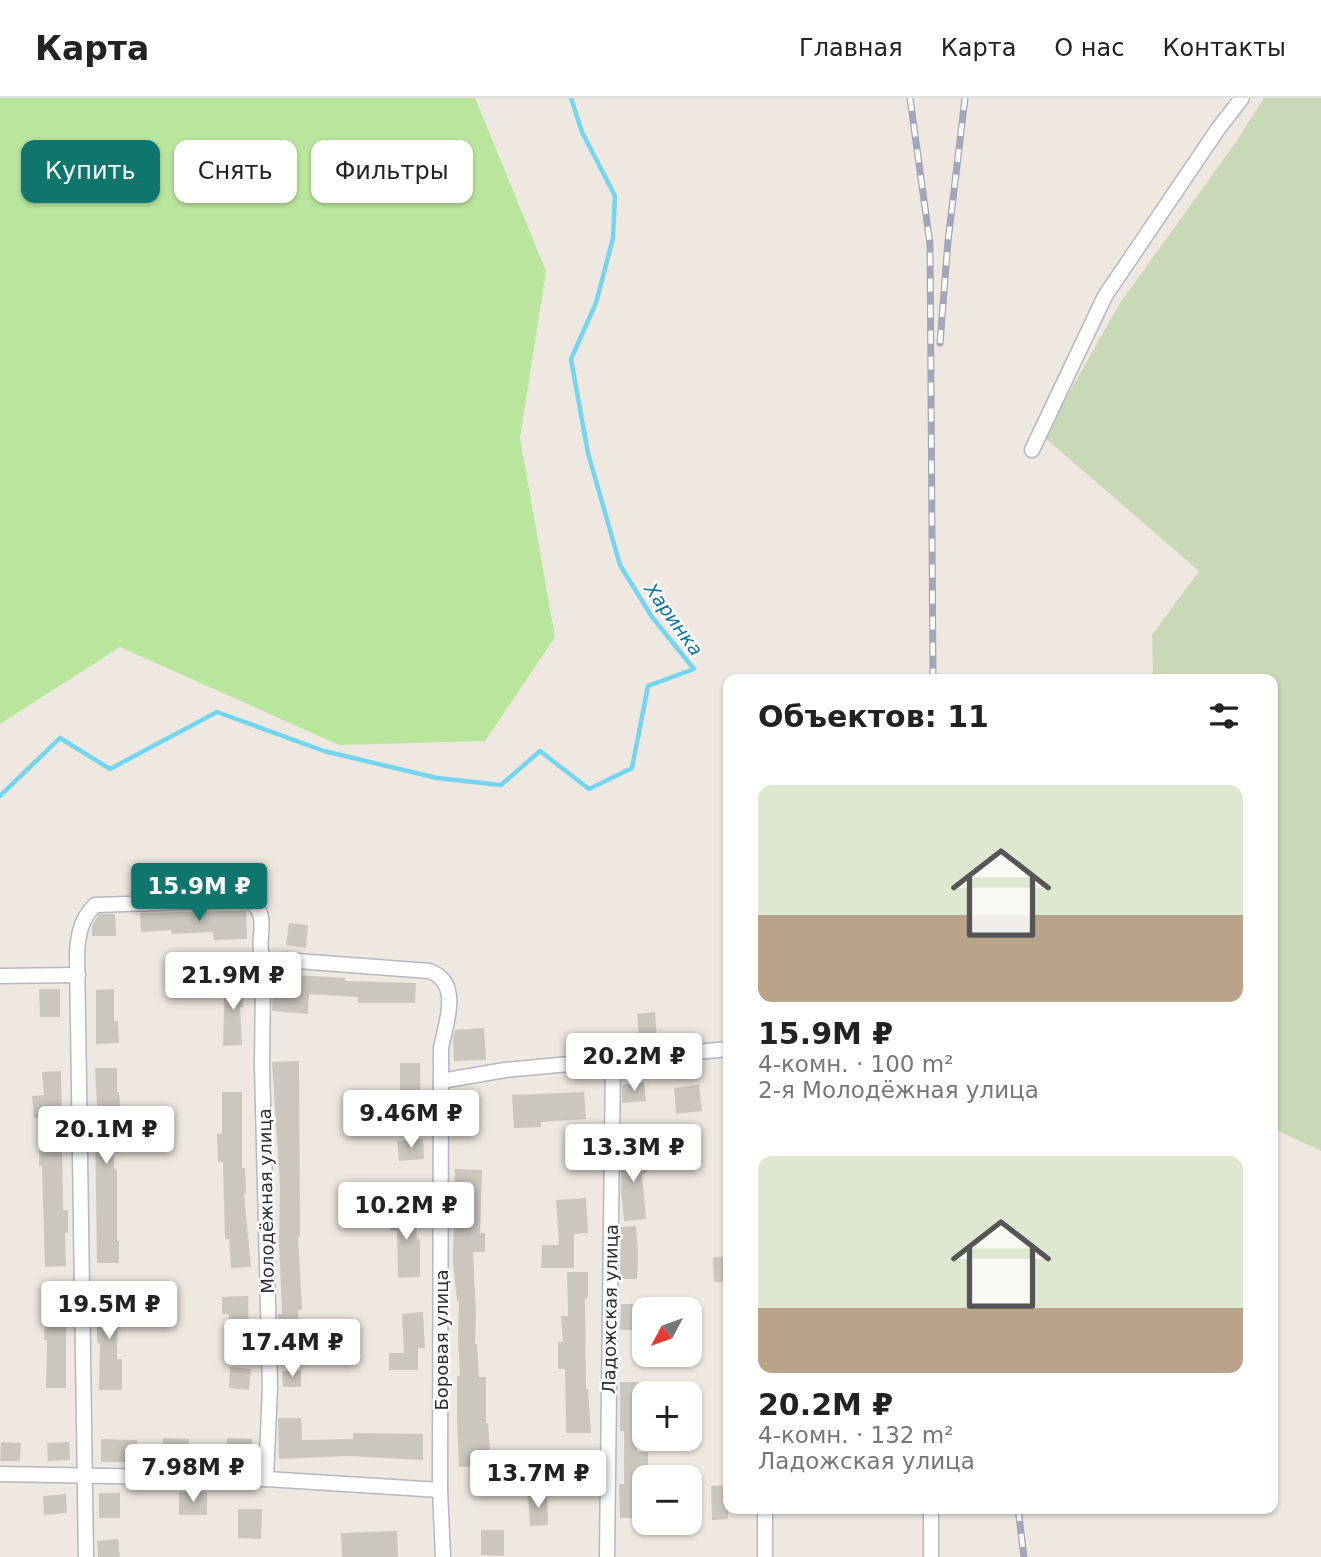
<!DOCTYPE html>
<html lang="ru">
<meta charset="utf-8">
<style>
body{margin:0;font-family:"DejaVu Sans",sans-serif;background:#f6f6f6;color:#222;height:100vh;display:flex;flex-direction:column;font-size:26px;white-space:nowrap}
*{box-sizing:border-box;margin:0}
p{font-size:23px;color:#767676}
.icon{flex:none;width:38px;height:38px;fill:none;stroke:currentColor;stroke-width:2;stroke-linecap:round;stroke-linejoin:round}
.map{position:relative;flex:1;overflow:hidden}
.drawer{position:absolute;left:723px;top:576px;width:555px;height:840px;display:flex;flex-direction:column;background:#fff;border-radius:14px;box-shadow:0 2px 5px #0004}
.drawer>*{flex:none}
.banner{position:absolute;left:21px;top:42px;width:597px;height:63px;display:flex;gap:14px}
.needle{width:46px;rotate:229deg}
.controls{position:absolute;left:632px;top:1199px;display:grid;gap:14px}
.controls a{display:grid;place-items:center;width:70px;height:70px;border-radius:14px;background:#fff;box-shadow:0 2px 5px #0004;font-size:35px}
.price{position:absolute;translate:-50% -60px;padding:0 16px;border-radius:7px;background:#fff;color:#222;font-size:23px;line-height:46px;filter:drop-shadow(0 2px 4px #0008)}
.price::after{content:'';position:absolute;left:50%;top:42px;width:21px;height:16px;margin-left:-10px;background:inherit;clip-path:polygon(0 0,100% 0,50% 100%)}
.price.selected{background:#0f766e;color:#fff}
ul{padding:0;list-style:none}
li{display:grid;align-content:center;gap:14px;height:371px;padding:0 35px}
li span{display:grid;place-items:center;height:217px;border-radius:14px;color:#555}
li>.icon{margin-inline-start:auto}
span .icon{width:126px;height:126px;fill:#fffc;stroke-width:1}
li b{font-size:30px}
h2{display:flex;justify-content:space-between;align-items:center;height:84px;padding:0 35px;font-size:30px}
.chip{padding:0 24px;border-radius:14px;background:#fff;box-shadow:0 2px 5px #0004;font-size:24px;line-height:63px}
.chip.selected{background:#0f766e;color:#fff}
header{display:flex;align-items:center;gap:42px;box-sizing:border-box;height:98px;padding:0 35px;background:#fff;border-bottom:2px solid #e0e0e0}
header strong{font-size:33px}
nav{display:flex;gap:38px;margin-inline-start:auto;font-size:24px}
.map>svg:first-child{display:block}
.green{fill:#b9e59d}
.cemetery{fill:#c9d9b7}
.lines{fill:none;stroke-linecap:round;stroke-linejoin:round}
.stream{stroke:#74d5f0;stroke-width:4.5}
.building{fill:#cbc6be}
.minor-casing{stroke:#b3b7c1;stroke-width:17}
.minor{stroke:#fff;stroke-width:14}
.rail-casing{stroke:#a2a6b8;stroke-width:7}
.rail{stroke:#fff;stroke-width:4.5;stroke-dasharray:13;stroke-linecap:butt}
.labels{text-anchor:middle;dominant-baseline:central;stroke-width:5;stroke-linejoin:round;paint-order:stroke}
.street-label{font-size:18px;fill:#2d2d2d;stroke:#fff}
.water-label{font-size:19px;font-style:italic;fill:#0c76a3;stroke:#fff}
</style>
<header>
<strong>Карта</strong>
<nav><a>Главная</a><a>Карта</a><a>О нас</a><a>Контакты</a></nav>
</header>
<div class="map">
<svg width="1321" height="1459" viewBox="0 0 1321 1459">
<rect width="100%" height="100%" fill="#efe8e0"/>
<polygon class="green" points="0,0 475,0 546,173 520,340 555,539 485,643 339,647 120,549 0,626"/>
<polygon class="cemetery" points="1264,0 1321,0 1321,1053 1272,1030 1272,581 1153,581 1152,537 1199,473 1044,339 1120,205 1236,44"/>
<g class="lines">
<polyline class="stream" points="0,698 60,640 110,671 217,614 324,653 437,680 501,687 540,653 589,691 632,670 648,588 694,571 652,519 620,467 588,355 571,261 596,205 613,140 615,98 582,34 571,0"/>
</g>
<g class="building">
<polygon points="246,812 247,841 214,842 213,834 172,836 171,832 141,834 140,815"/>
<polygon points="99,816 115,816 116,838 92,838 92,828"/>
<polygon points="289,825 308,827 306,850 286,847"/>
<polygon points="277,876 345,880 345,883 416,885 415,905 358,905 358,899 309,896 308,916 272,913 274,879"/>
<polygon points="225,880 244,881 243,909 240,909 242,947 223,948"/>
<polygon points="39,891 60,891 60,919 40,919"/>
<polygon points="114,891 114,923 118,923 119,945 96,946 96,892"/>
<polygon points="655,914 657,940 639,941 637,916"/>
<polygon points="484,930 486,962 454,963 453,940 455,932"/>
<polygon points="299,963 300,1139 298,1139 302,1212 298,1212 300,1240 280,1242 278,1216 282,1216 279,1144 280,1089 272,964"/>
<polygon points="400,965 420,965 421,1018 400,1018"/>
<polygon points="95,970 117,970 117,994 119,994 121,1016 112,1016 114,1071 117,1071 117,1143 119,1143 119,1165 97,1165 95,1025 98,1025"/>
<polygon points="61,973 63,1112 68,1112 68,1135 65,1135 66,1168 45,1169 42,1068 39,1068 40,1020 34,1020 32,998 44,997 42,974"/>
<polygon points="644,984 646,1003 622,1005 622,987"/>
<polygon points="699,987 702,1013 676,1016 674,990"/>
<polygon points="222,994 242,994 242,1070 245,1070 246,1096 244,1096 251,1169 231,1170 229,1141 225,1141 223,1064 218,1064 217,1036 222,1036"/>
<polygon points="584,994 586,1021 541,1024 541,1029 514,1030 512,997"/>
<polygon points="472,1002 473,1018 454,1018 453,1003"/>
<polygon points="423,1041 424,1061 399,1063 397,1043"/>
<polygon points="646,1051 647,1075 642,1076 646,1121 624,1123 621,1091 622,1052"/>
<polygon points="455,1071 482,1072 480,1135 485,1135 485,1154 473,1154 476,1215 475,1246 477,1246 479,1279 486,1279 486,1325 488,1325 491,1368 459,1369 457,1320 457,1278 460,1278 458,1240 459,1203 457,1203 453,1165"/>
<polygon points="586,1100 588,1135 574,1136 574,1170 541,1170 542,1147 559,1147 556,1102"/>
<polygon points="415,1110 417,1141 420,1141 420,1179 398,1180 397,1133 390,1133 389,1111"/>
<polygon points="636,1128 638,1156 637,1181 620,1181 621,1129"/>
<polygon points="713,1159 728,1159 728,1184 714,1184"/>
<polygon points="567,1174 588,1174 588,1200 585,1200 586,1291 588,1291 591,1335 566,1335 565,1271 558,1271 558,1244 563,1244 561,1218 568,1218"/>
<polygon points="97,1192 118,1192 117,1261 122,1261 122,1292 99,1292 100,1245 97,1245"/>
<polygon points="47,1195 66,1196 66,1290 46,1290 47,1242 44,1242"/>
<polygon points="248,1198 249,1242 229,1242 229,1216 222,1216 222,1199"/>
<polygon points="621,1206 644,1206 644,1232 620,1232"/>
<polygon points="423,1214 425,1250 418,1250 418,1272 389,1272 389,1255 404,1255 402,1216"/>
<polygon points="230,1269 251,1271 249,1292 229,1290"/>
<polygon points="301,1272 301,1289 283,1289 282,1273"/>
<polygon points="620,1284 639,1284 637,1354 648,1354 648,1373 641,1373 643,1420 620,1420 619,1386 624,1386 624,1333 620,1333"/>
<polygon points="278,1320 301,1320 302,1342 353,1341 353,1335 423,1336 423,1362 348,1358 279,1361"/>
<polygon points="163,1340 189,1341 188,1362 162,1360"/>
<polygon points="227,1340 252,1341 250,1362 226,1361"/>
<polygon points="101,1341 137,1342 137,1364 101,1364"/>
<polygon points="1,1344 21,1345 20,1363 0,1363"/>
<polygon points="69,1344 70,1362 48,1363 47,1345"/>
<polygon points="591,1371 592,1396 565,1396 564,1372"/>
<polygon points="728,1387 728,1421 712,1422 711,1388"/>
<rect x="179" y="1394" width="28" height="23"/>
<rect x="99" y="1395" width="21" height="25"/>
<polygon points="66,1396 67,1415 44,1417 43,1398"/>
<polygon points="528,1397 547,1397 548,1427 530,1428"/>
<polygon points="238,1411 262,1411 261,1441 238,1440"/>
<polygon points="481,1432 504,1432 504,1458 481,1457"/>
<polygon points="397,1433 398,1459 342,1459 341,1435"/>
<polygon points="118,1441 120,1459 98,1459 97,1443"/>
</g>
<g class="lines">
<defs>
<g id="minor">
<polyline points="1032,352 1105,198 1218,31 1242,0"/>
<polyline points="0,878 78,877"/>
<polyline points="441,983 505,972 728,951"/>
<polyline points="0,1376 266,1381 440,1392"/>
<path d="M266,1381L270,1289L262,968L263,877L269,869L284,862L429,873C462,884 446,925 441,950L440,1392L443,1459"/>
<polyline points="931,1410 931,1459"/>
<path d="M86,1459L77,856C78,836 81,821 95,807L249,802C276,821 248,846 269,869"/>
<polyline points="607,1459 613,963"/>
<polyline points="765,1459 765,1410"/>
</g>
</defs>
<use href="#minor" class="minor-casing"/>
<use href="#minor" class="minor"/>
<defs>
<g id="rail">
<polyline points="910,0 930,146 933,581"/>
<polyline points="940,245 948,143 965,0"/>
<polyline points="1018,1410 1024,1459"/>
</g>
</defs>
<use href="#rail" class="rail-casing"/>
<use href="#rail" class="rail"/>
</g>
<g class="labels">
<g class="street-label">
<text transform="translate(266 1103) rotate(-91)">Молодёжная улица</text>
<text transform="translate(610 1211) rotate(-89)">Ладожская улица</text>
<text transform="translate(441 1242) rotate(-90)">Боровая улица</text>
</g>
<g class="water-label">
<text transform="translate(674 521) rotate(54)">Харинка</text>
</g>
</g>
</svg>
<div class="controls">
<a><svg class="needle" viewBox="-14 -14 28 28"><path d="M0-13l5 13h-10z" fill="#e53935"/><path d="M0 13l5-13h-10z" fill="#767676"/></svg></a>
<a>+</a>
<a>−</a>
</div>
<b class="price selected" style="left:199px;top:825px">15.9M ₽</b>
<b class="price" style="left:233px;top:914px">21.9M ₽</b>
<b class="price" style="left:634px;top:995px">20.2M ₽</b>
<b class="price" style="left:411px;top:1052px">9.46M ₽</b>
<b class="price" style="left:106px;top:1068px">20.1M ₽</b>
<b class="price" style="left:633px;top:1086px">13.3M ₽</b>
<b class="price" style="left:406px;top:1144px">10.2M ₽</b>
<b class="price" style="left:109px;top:1243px">19.5M ₽</b>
<b class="price" style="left:292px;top:1281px">17.4M ₽</b>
<b class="price" style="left:193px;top:1406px">7.98M ₽</b>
<b class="price" style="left:538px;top:1412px">13.7M ₽</b>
<div class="banner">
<a class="chip selected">Купить</a>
<a class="chip">Снять</a>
<a class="chip">Фильтры</a>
</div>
<section class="drawer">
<h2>Объектов: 11<svg class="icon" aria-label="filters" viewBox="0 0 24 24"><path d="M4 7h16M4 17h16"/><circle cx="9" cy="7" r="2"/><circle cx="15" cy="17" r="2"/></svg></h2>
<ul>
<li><span style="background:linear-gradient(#dfe7d0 60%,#b9a48a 0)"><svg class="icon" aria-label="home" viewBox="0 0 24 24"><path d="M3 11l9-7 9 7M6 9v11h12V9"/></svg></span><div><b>15.9M ₽</b><p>4-комн. · 100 m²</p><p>2-я Молодёжная улица</p></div></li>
<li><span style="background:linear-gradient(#dfe7d0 70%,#b9a48a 0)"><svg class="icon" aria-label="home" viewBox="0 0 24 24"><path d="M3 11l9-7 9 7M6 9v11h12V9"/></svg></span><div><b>20.2M ₽</b><p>4-комн. · 132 m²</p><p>Ладожская улица</p></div></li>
</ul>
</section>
</div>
